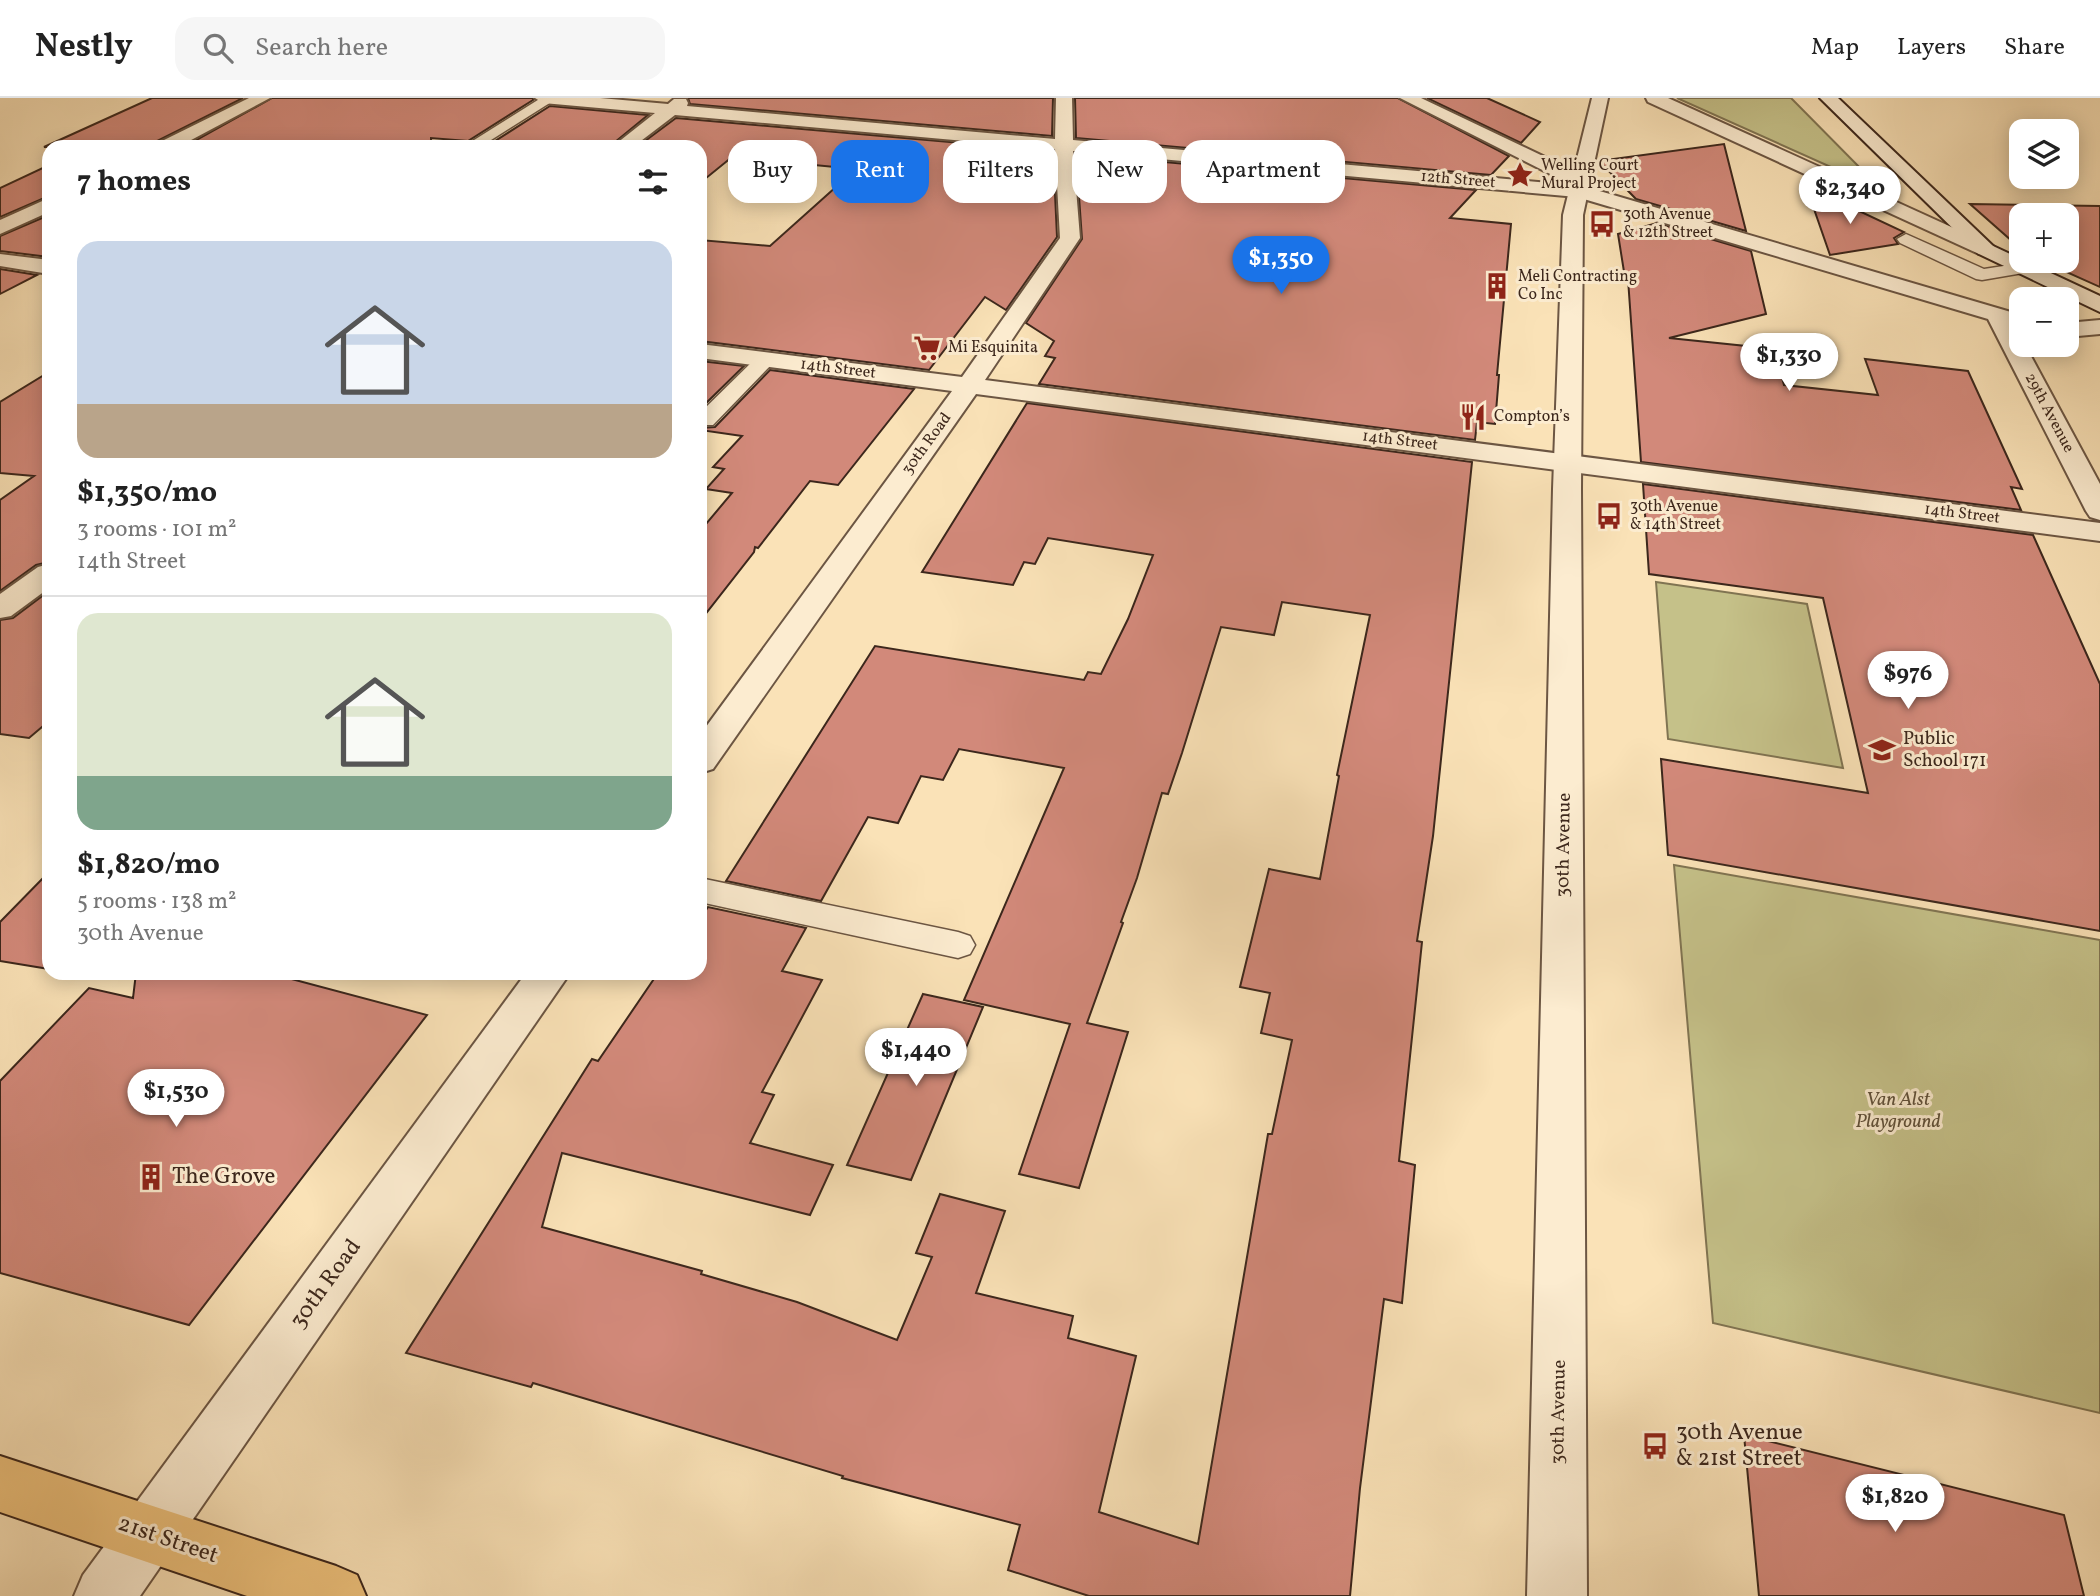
<!DOCTYPE html>
<meta charset="utf-8">
<style>
body{margin:0;font-family:Vollkorn,serif;background:#f6f6f6;color:#222;height:100vh;display:flex;flex-direction:column;font-size:26px;white-space:nowrap}
*{box-sizing:border-box;margin:0}
p{font-size:23px;color:#767676}
.icon{flex:none;width:38px;height:38px;fill:none;stroke:currentColor;stroke-width:2;stroke-linecap:round;stroke-linejoin:round}
.map{position:relative;flex:1;overflow:hidden}
.drawer{position:absolute;left:42px;top:42px;width:665px;height:840px;display:flex;flex-direction:column;background:#fff;border-radius:21px;box-shadow:0 4px 18px #0003}
.drawer>*{flex:none}
.hud{position:absolute;left:728px;top:42px;width:665px;height:63px;display:flex;gap:14px}
.fabs{position:absolute;left:2009px;top:21px;display:grid;gap:14px}
.fabs a{display:grid;place-items:center;width:70px;height:70px;border-radius:14px;background:#fff;box-shadow:0 4px 18px #0003;font-size:35px}
.price{position:absolute;translate:-50% -60px;padding:0 16px;border-radius:24px;background:#fff;color:#222;font-size:23px;line-height:46px;filter:drop-shadow(0 2px 4px #0008)}
.price::after{content:'';position:absolute;left:50%;top:42px;width:21px;height:16px;margin-left:-10px;background:inherit;clip-path:polygon(0 0,100% 0,50% 100%)}
.price.on{background:#1a73e8;color:#fff}
ul{padding:0;list-style:none}
li{display:grid;align-content:center;gap:14px;height:371px;padding:0 35px}
li+li{border-top:2px solid #e0e0e0}
li span{display:grid;place-items:center;height:217px;border-radius:21px;color:#555}
li>.icon{margin-inline-start:auto}
span .icon{width:126px;height:126px;fill:#fffc;stroke-width:1}
li b{font-size:30px}
h2{display:flex;justify-content:space-between;align-items:center;height:84px;padding:0 35px;font-size:30px}
.pill{padding:0 24px;border-radius:21px;background:#fff;box-shadow:0 4px 18px #0003;font-size:24px;line-height:63px}
.pill.on{background:#1a73e8;color:#fff}
header{display:flex;align-items:center;gap:42px;box-sizing:border-box;height:98px;padding:0 35px;background:#fff;border-bottom:2px solid #e0e0e0}
header strong{font-size:33px}
nav{display:flex;gap:38px;margin-inline-start:auto;font-size:24px}
.search{width:490px;height:63px;background:#f6f6f6;display:flex;align-items:center;gap:18px;box-sizing:border-box;padding:0 24px;border-radius:21px;color:#767676;font-size:26px}
.map>svg:first-child{display:block}
.green{fill:#c5c189;stroke:#807452;stroke-width:2}
.building{fill:#d2897a;stroke:#3c271c;stroke-width:2}
.lines{fill:none;stroke-linecap:round;stroke-linejoin:round}
.service-casing{stroke:#6c5643;stroke-width:3}
.minor-casing{stroke:#6c5643;stroke-width:4}
.tertiary-casing{stroke:#6c5643;stroke-width:4}
.secondary-casing{stroke:#3c271c;stroke-width:4}
.primary-casing{stroke:#3c271c;stroke-width:4}
.service{fill:#fcecd0;fill-rule:evenodd}
.minor{fill:#fcecd0;fill-rule:evenodd}
.tertiary{fill:#fcecd0;fill-rule:evenodd}
.secondary{fill:#fcecd0;fill-rule:evenodd}
.primary{fill:#edc17c;fill-rule:evenodd}
.labels{text-anchor:middle;dominant-baseline:central;stroke-width:6;stroke-linejoin:round;paint-order:stroke}
.far-poi-label{font-size:16px;fill:#3c271c;stroke:#fcecd0;text-anchor:start}
.far-street-label{font-size:16px;fill:#3c271c;stroke:#fcecd0}
.poi-label{font-size:19px;fill:#3c271c;stroke:#fcecd0;text-anchor:start}
.street-label{font-size:19px;fill:#3c271c;stroke:#fcecd0}
.park-label{font-size:19px;font-style:italic;fill:#5e4e37;stroke:#fcecd0}
.near-poi-label{font-size:23px;fill:#3c271c;stroke:#fcecd0;text-anchor:start}
.near-street-label{font-size:23px;fill:#3c271c;stroke:#fcecd0}
</style>
<header>
<strong>Nestly</strong>
<div class="search"><svg class="icon" aria-label="search" viewBox="0 0 24 24"><circle cx="10" cy="10" r="6"/><path d="M15 15l6 6"/></svg>Search here</div>
<nav><a>Map</a><a>Layers</a><a>Share</a></nav>
</header>
<div class="map">
<svg width="2100" height="1498" viewBox="0 0 2100 1498">
<rect width="100%" height="100%" fill="#fae2b7"/>
<filter id="stains"><feTurbulence type="fractalNoise" baseFrequency=".00286" numOctaves="4"/><feColorMatrix values="0 0 0 0 .2 0 0 0 0 .09 0 0 0 0 .02 0 0 0 .5 -.17"/></filter>
<radialGradient id="worn" r=".72"><stop offset=".6" stop-color="#630" stop-opacity="0"/><stop offset="1" stop-color="#630" stop-opacity=".3"/></radialGradient>
<g class="green">
<polygon points="1677,0 1791,0 1872,82 1862,83"/>
<polygon points="1656,484 1807,506 1843,670 1668,641"/>
<polygon points="1674,767 2100,842 2100,1315 1713,1225"/>
</g>
<g class="building">
<polygon points="152,0 243,0 157,43 152,49 44,49"/>
<polygon points="272,0 533,0 533,2 468,43 431,40 431,49 184,49"/>
<polygon points="688,0 1053,0 1052,38 690,6"/>
<polygon points="1075,0 1398,0 1509,58 1491,77 1076,40"/>
<polygon points="1427,0 1487,0 1540,24 1521,45"/>
<polygon points="550,8 648,17 609,49 548,49 492,45"/>
<polygon points="676,20 1053,53 1057,139 1006,212 985,199 929,272 700,243 700,142 770,148 856,71 732,59 700,85 700,49 637,49"/>
<polygon points="1724,46 1746,133 1636,101 1599,63"/>
<polygon points="1076,56 1476,92 1450,120 1511,126 1497,277 1499,277 1495,326 1477,324 1475,342 1039,286 1055,260 1045,258 1054,243 1026,225 1082,141"/>
<polygon points="49,67 49,98 0,119 0,90"/>
<polygon points="1806,88 1904,134 1894,140 1898,146 1830,157"/>
<polygon points="1970,106 2100,108 2100,189 2042,163 2067,163 2067,117 2021,117 2021,151"/>
<polygon points="49,117 49,159 0,153 0,138"/>
<polygon points="1657,125 1751,153 1766,216 1669,240 1775,251 1784,287 1878,297 1865,261 1968,273 2022,391 2011,389 2021,412 1641,364 1628,181 1625,180 1618,136"/>
<polygon points="0,171 37,177 0,196"/>
<polygon points="700,263 744,268 700,311"/>
<polygon points="770,272 914,291 838,387 810,383 758,450 755,449 754,454 700,523 700,433 732,395 706,391 724,371 713,369 742,338 700,332 700,330 715,329"/>
<polygon points="49,274 49,464 36,467 0,493 0,402 34,378 0,375 0,304"/>
<polygon points="1027,305 1472,364 1433,738 1417,843 1422,844 1399,1063 1415,1067 1402,1205 1384,1201 1360,1390 1350,1498 1089,1498 1008,1472 1020,1427 842,1380 843,1378 533,1285 531,1289 406,1255 592,961 598,963 658,875 700,875 700,821 708,809 806,830 782,873 822,882 762,994 774,997 750,1045 833,1067 810,1117 562,1055 542,1129 702,1173 701,1176 797,1204 897,1242 932,1159 916,1155 940,1096 1005,1113 976,1195 1073,1218 1068,1240 1136,1258 1099,1414 1198,1446 1268,1036 1272,1036 1292,942 1261,935 1270,895 1240,889 1269,771 1320,781 1339,678 1337,677 1370,517 1282,504 1274,537 1221,529 1182,655 1168,696 1162,695 1137,780 1121,824 1123,825 1087,925 1128,934 1079,1090 1019,1076 1070,926 964,902 1064,670 959,651 943,682 921,678 898,725 868,719 821,803 726,783 875,548 1084,582 1088,574 1101,576 1128,521 1153,457 1048,440 1035,466 1024,464 1013,487 922,474"/>
<polygon points="1643,386 2033,437 2100,586 2100,833 1668,757 1661,661 1868,695 1823,500 1649,476"/>
<polygon points="49,493 49,623 29,640 0,636 0,522 13,520"/>
<polygon points="49,774 49,871 0,863 0,824"/>
<polygon points="136,875 269,875 427,917 189,1227 0,1175 0,983 89,890 133,900"/>
<polygon points="923,896 983,909 911,1082 847,1067"/>
<polygon points="1744,1337 2064,1417 2084,1498 1759,1498"/>
</g>
<g class="lines">
<defs>
<g id="service">
<polygon points="541,0 556,1 480,49 463,49"/>
<polygon points="1906,136 1984,171 2023,165 2032,170 2023,175 1982,182 1976,181 1900,145 1897,141"/>
<polygon points="766,255 773,257 776,261 773,265 713,327 700,327 700,315 759,257"/>
<polygon points="700,780 958,834 970,838 975,847 970,856 958,860 700,804"/>
</g>
<g id="minor">
<polygon points="249,0 270,0 178,49 155,49 158,45"/>
<polygon points="535,0 600,0 668,6 674,1 686,1 688,5 687,8 1055,41 1056,0 1072,0 1073,42 1572,87 1400,0 1421,0 1589,80 1592,84 1586,89 2021,217 2021,231 2015,230 2021,247 2025,247 2100,386 2100,422 2090,419 2086,413 1988,221 1577,99 1073,53 1080,140 985,282 2100,425 2100,443 976,296 713,671 700,675 700,637 952,293 700,260 700,246 962,279 1060,140 1055,51 675,17 633,49 612,49 655,15 543,5"/>
<polygon points="49,100 49,114 0,136 0,122"/>
<polygon points="0,156 49,162 49,176 0,168"/>
<polygon points="2100,222 2100,236 2067,239 2067,225"/>
<polygon points="49,466 49,490 11,518 0,520 0,496 38,469"/>
<polygon points="526,875 570,875 140,1498 74,1498 83,1477"/>
</g>
<g id="tertiary">
<polygon points="1592,0 1608,0 1583,117 1581,391 1587,1498 1527,1498 1553,391 1563,117"/>
<polygon points="1646,0 1668,0 1993,148 1997,152 1993,156 1979,156 1648,4"/>
</g>
<polygon id="secondary" points="1820,0 1838,0 1993,148 2100,198 2100,214 1979,156"/>
<polygon id="primary" points="0,1358 336,1468 357,1477 366,1498 247,1498 0,1414"/>
</defs>
<use href="#service" class="service-casing"/>
<use href="#minor" class="minor-casing"/>
<use href="#tertiary" class="tertiary-casing"/>
<use href="#secondary" class="secondary-casing"/>
<use href="#primary" class="primary-casing"/>
<use href="#service" class="service"/>
<use href="#minor" class="minor"/>
<use href="#tertiary" class="tertiary"/>
<use href="#secondary" class="secondary"/>
<use href="#primary" class="primary"/>
</g>
<defs>
<symbol id="sight-bare" viewBox="-9 -9 18 18"><path d="M0-6L1.8-2.2L6-1.7L2.9 1.2L3.7 5.4L0 3.3L-3.7 5.4L-2.9 1.2L-6-1.7L-1.8-2.2Z" fill="#8f2418" stroke="#fcecd0" stroke-width="2.5" paint-order="stroke"/></symbol>
<symbol id="bus-bare" viewBox="-9 -9 18 18"><path d="M-5-6H5V4H4V6H2V4H-2V6H-4V4H-5ZM-3.5-4V0h7V-4ZM-3.5 1.2v1.5H-2V1.2ZM2 1.2v1.5H3.5V1.2Z" fill="#8f2418" stroke="#fcecd0" stroke-width="2.5" paint-order="stroke"/></symbol>
<symbol id="building-bare" viewBox="-9 -9 18 18"><path d="M-4-6H4V6H1V3H-1V6H-4ZM-2.5-4.3h1.7v1.8h-1.7ZM.8-4.3h1.7v1.8H.8ZM-2.5-1h1.7V.8h-1.7ZM.8-1h1.7V.8H.8Z" fill="#8f2418" stroke="#fcecd0" stroke-width="2.5" paint-order="stroke"/></symbol>
<symbol id="supermarket-bare" viewBox="-9 -9 18 18"><path d="M-6-5.5h2.5l.6 2H6L4.5 2H-2.5L-4.4-4H-6ZM-1.5 3.2a1.3 1.3 0 1 0 .1 0ZM3 3.2a1.3 1.3 0 1 0 .1 0Z" fill="#8f2418" stroke="#fcecd0" stroke-width="2.5" paint-order="stroke"/></symbol>
<symbol id="restaurant-bare" viewBox="-9 -9 18 18"><path d="M-5-6h1v4h1v-4h1v4h1v-4h1v5L-1.5 .5V6h-2V.5L-5-1ZM5-6V6H3V1.5H1.5Q1.5-4 5-6Z" fill="#8f2418" stroke="#fcecd0" stroke-width="2.5" paint-order="stroke"/></symbol>
<symbol id="school-bare" viewBox="-9 -9 18 18"><path d="M0-5L7-2L0 1L-7-2ZM-4 1L0 2.5L4 1V4Q0 6-4 4Z" fill="#8f2418" stroke="#fcecd0" stroke-width="2.5" paint-order="stroke"/></symbol>
</defs>
<g fill-rule="evenodd">
<use href="#sight-bare" x="1501" y="58" width="38" height="38"/>
<use href="#bus-bare" x="1583" y="107" width="38" height="38"/>
<use href="#building-bare" x="1478" y="169" width="38" height="38"/>
<use href="#supermarket-bare" x="908" y="231" width="38" height="38"/>
<use href="#restaurant-bare" x="1454" y="300" width="38" height="38"/>
<use href="#bus-bare" x="1590" y="399" width="38" height="38"/>
<use href="#school-bare" x="1863" y="633" width="38" height="38"/>
<use href="#building-bare" x="132" y="1060" width="38" height="38"/>
<use href="#bus-bare" x="1636" y="1329" width="38" height="38"/>
</g>
<g class="labels">
<g class="far-poi-label">
<text x="1541" y="68">Welling Court<tspan x="1541" dy="18">Mural Project</tspan></text>
<text x="1623" y="117">30th Avenue<tspan x="1623" dy="18">&amp; 12th Street</tspan></text>
<text x="1518" y="179">Meli Contracting<tspan x="1518" dy="18">Co Inc</tspan></text>
<text x="948" y="250">Mi Esquinita</text>
<text x="1494" y="319">Compton’s</text>
<text x="1630" y="409">30th Avenue<tspan x="1630" dy="18">&amp; 14th Street</tspan></text>
</g>
<g class="far-street-label">
<text transform="translate(1458 82) rotate(5)">12th Street</text>
<text transform="translate(838 271) rotate(7)">14th Street</text>
<text transform="translate(2049 315) rotate(62)">29th Avenue</text>
<text transform="translate(1400 343) rotate(7)">14th Street</text>
<text transform="translate(927 346) rotate(-54)">30th Road</text>
<text transform="translate(1962 416) rotate(7)">14th Street</text>
</g>
<g class="poi-label">
<text x="1903" y="641">Public<tspan x="1903" dy="22">School 171</tspan></text>
</g>
<g class="street-label">
<text transform="translate(1564 747) rotate(-89)">30th Avenue</text>
<text transform="translate(1559 1314) rotate(-89)">30th Avenue</text>
</g>
<g class="park-label">
<text x="1898" y="1002">Van Alst<tspan x="1898" dy="22">Playground</tspan></text>
</g>
<g class="near-poi-label">
<text x="172" y="1079">The Grove</text>
<text x="1676" y="1335">30th Avenue<tspan x="1676" dy="26">&amp; 21st Street</tspan></text>
</g>
<g class="near-street-label">
<text transform="translate(326 1186) rotate(-54)">30th Road</text>
<text transform="translate(168 1442) rotate(19)">21st Street</text>
</g>
</g>
<rect width="100%" height="100%" filter="url(#stains)"/>
<rect width="100%" height="100%" fill="url(#worn)"/>
</svg>
<div class="fabs">
<a><svg class="icon" aria-label="layers" viewBox="0 0 24 24"><path d="M12 4l9 5-9 5-9-5zM3 14l9 5 9-5"/></svg></a>
<a>+</a>
<a>−</a>
</div>
<b class="price" style="left:1850px;top:128px">$2,340</b>
<b class="price on" style="left:1281px;top:198px">$1,350</b>
<b class="price" style="left:1789px;top:295px">$1,330</b>
<b class="price" style="left:1908px;top:613px">$976</b>
<b class="price" style="left:916px;top:990px">$1,440</b>
<b class="price" style="left:176px;top:1031px">$1,530</b>
<b class="price" style="left:1895px;top:1436px">$1,820</b>
<div class="hud">
<a class="pill">Buy</a>
<a class="pill on">Rent</a>
<a class="pill">Filters</a>
<a class="pill">New</a>
<a class="pill">Apartment</a>
</div>
<section class="drawer">
<h2>7 homes<svg class="icon" aria-label="filters" viewBox="0 0 24 24"><path d="M4 7h16M4 17h16"/><circle cx="9" cy="7" r="2"/><circle cx="15" cy="17" r="2"/></svg></h2>
<ul>
<li><span style="background:linear-gradient(#c9d6e8 75%,#b9a48a 0)"><svg class="icon" aria-label="home" viewBox="0 0 24 24"><path d="M3 11l9-7 9 7M6 9v11h12V9"/></svg></span><div><b>$1,350/mo</b><p>3 rooms · 101 m²</p><p>14th Street</p></div></li>
<li><span style="background:linear-gradient(#dfe7d0 75%,#7fa58c 0)"><svg class="icon" aria-label="home" viewBox="0 0 24 24"><path d="M3 11l9-7 9 7M6 9v11h12V9"/></svg></span><div><b>$1,820/mo</b><p>5 rooms · 138 m²</p><p>30th Avenue</p></div></li>
</ul>
</section>
</div>
